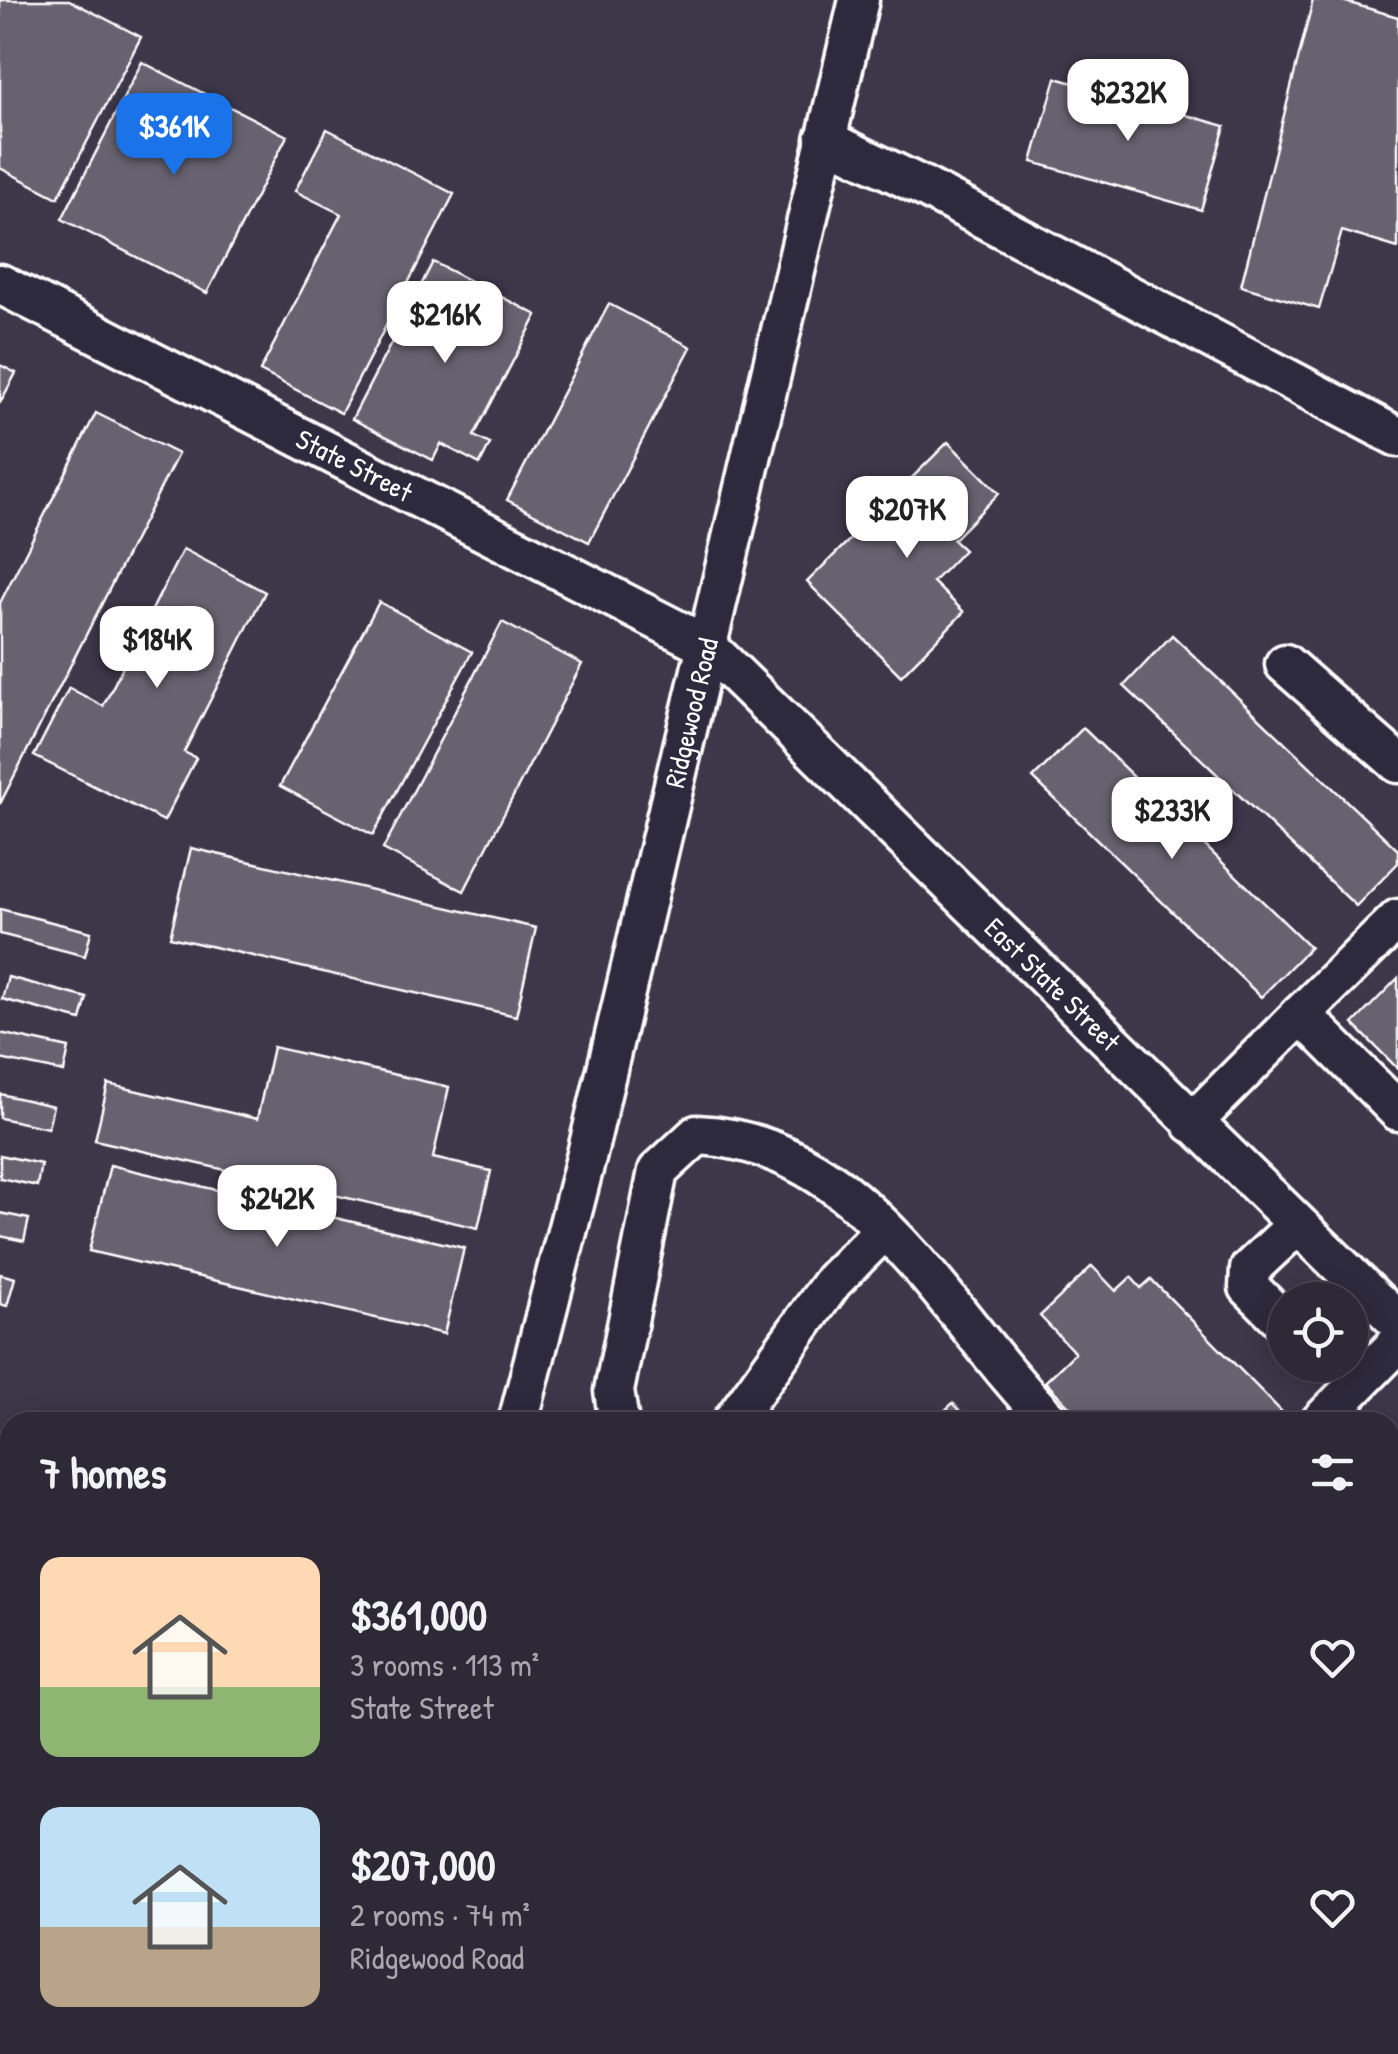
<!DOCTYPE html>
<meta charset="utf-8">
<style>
body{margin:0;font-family:"Patrick Hand",sans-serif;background:#393542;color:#f1f3f6;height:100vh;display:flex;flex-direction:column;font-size:38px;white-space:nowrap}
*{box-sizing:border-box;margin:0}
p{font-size:32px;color:#a7a6ad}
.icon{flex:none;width:55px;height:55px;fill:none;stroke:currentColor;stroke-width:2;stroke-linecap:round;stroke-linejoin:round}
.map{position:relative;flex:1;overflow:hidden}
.side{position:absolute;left:0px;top:1412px;width:1400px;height:642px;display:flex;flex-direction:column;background:#2d2937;border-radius:30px 30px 0 0;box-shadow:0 5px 25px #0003,0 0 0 2px #484552}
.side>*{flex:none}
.tools{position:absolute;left:1268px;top:1282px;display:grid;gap:20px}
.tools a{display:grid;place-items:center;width:100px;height:100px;border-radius:50%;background:#2d2937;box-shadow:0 5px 25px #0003,0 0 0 2px #484552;font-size:50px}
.price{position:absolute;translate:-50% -85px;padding:0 22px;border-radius:20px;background:#fff;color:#222;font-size:32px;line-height:65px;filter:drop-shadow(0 2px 5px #0008)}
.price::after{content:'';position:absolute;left:50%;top:60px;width:30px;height:22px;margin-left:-15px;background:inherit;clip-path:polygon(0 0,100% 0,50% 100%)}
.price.selected{background:#1a73e8;color:#fff}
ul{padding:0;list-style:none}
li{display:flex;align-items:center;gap:30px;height:250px;padding:0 40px}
li span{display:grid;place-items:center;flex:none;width:280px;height:200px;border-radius:20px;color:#555}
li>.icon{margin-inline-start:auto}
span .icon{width:120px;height:120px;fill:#fffc;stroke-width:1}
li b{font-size:42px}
h2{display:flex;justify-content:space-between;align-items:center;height:120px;padding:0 40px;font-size:42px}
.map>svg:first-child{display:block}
.building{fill:#666270;stroke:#fff;stroke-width:2.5}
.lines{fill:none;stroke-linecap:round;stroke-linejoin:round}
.minor-casing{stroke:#fff;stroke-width:45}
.major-casing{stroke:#fff;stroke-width:55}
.minor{stroke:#2f2a3d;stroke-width:38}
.major{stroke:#2f2a3d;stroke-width:48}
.labels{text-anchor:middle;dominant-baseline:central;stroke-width:8;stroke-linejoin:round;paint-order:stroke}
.street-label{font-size:28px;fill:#fff;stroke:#2f2a3d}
</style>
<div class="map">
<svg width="1398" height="2054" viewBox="0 0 1398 2054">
<rect width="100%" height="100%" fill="#3c3749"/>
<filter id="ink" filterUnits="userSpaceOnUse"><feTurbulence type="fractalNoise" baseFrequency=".01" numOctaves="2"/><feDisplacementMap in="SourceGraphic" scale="20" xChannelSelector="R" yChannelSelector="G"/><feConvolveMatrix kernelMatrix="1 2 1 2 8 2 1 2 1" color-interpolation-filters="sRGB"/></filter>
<g filter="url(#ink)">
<g class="building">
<polygon points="0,0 69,0 141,37 58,198 0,168"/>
<polygon points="1313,0 1339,0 1398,17 1398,248 1342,231 1319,309 1241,286"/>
<polygon points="142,62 287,136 207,293 62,219"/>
<polygon points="1056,78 1225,126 1201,210 1032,162"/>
<polygon points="327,129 454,194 341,413 260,371 341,214 295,191"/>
<polygon points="433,262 537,315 474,436 490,444 480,464 441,444 433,460 352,419"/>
<polygon points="609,304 691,347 589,542 507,500"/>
<polygon points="0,365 16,373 0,403"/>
<polygon points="96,413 178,454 0,804 0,603"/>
<polygon points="948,442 999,493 953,540 964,550 933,582 964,612 901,676 807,582"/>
<polygon points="183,549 265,592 184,752 196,758 164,821 34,756 69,688 103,706"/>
<polygon points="379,602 472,652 373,835 280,786"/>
<polygon points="502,622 582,664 464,891 383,849"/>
<polygon points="1172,635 1398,850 1398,863 1356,906 1124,686"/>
<polygon points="1083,728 1310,947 1261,997 1033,778"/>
<polygon points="191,848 536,928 516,1016 170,937"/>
<polygon points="0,909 91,932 85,956 0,934"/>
<polygon points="8,977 87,998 81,1020 2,999"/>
<polygon points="1398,978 1398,1069 1353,1024"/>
<polygon points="0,1033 69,1048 64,1072 0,1059"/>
<polygon points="273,1047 449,1087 433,1158 491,1171 478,1228 95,1140 108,1084 257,1119"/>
<polygon points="0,1094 53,1106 48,1128 0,1118"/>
<polygon points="0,1155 41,1164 37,1186 0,1178"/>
<polygon points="110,1165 464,1248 444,1334 89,1251"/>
<polygon points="0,1213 29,1219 24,1241 0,1236"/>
<polygon points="1092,1266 1116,1291 1131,1277 1141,1288 1151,1279 1284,1414 1276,1422 1085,1422 1045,1382 1075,1353 1040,1316"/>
<polygon points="0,1274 15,1278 7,1306 0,1304"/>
<polygon points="953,1403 971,1422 932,1422"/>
<polygon points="10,1669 10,1707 2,1705"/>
<polygon points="1398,1964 1398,2030 1390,2023 1390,1972"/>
<polygon points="4,2030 10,2032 10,2045 60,2045 94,2054 0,2054"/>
</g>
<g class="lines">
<defs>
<g id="minor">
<polyline points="825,139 926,188 1398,437"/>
<path id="s1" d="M0,284L706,645L1398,1322"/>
<polyline points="1285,664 1398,763"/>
<polyline points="1301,1014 1398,919"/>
<polyline points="1192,1123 1301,1014 1398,1111"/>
<polyline points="1285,1323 1249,1287 1250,1269 1297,1225"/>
<path id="s2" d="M518,1422L587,1154L859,0"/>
<path d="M619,1422L614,1391L658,1171L697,1135C865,1142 947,1318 1051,1422"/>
<polyline points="732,1422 833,1281 884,1230"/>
<polyline points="1320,1422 1398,1343"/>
<polyline points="550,2045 558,2054"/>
<polyline points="785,2045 793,2054"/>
<polyline points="355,2054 358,2045"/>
<polyline points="674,2054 682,2045"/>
</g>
<g id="major">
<polyline points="1390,1664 1398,1657"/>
<polyline points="980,2054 989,2045"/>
</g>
</defs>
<use href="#minor" class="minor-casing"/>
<use href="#major" class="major-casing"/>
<use href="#minor" class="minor"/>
<use href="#major" class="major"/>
</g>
</g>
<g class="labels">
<g class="street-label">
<text stroke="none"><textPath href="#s1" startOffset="398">State Street</textPath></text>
<text stroke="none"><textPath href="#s2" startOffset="730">Ridgewood Road</textPath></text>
<text stroke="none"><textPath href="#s1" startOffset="1278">East State Street</textPath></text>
</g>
</g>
</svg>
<div class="tools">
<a><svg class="icon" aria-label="locate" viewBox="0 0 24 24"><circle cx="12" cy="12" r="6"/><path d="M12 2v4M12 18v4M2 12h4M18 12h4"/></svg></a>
</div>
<b class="price" style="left:1128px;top:144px">$232K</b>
<b class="price selected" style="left:174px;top:178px">$361K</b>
<b class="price" style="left:445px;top:366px">$216K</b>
<b class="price" style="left:907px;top:561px">$207K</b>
<b class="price" style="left:157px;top:691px">$184K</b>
<b class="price" style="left:1172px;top:862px">$233K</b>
<b class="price" style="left:277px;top:1250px">$242K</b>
<section class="side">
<h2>7 homes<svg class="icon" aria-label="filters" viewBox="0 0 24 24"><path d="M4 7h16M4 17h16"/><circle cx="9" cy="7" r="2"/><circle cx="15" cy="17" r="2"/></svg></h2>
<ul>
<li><span style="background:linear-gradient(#ffd9b3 65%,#8fb573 0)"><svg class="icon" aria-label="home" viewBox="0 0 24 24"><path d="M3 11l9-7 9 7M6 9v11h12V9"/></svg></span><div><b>$361,000</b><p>3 rooms · 113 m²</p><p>State Street</p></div><svg class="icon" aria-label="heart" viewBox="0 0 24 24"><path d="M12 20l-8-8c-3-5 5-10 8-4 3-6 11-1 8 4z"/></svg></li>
<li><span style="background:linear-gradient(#bfe0f5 60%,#b9a48a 0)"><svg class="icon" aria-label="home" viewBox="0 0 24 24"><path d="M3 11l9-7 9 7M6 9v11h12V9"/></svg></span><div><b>$207,000</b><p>2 rooms · 74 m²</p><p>Ridgewood Road</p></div><svg class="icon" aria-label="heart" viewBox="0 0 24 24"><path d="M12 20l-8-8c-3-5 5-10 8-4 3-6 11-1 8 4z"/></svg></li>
</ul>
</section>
</div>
